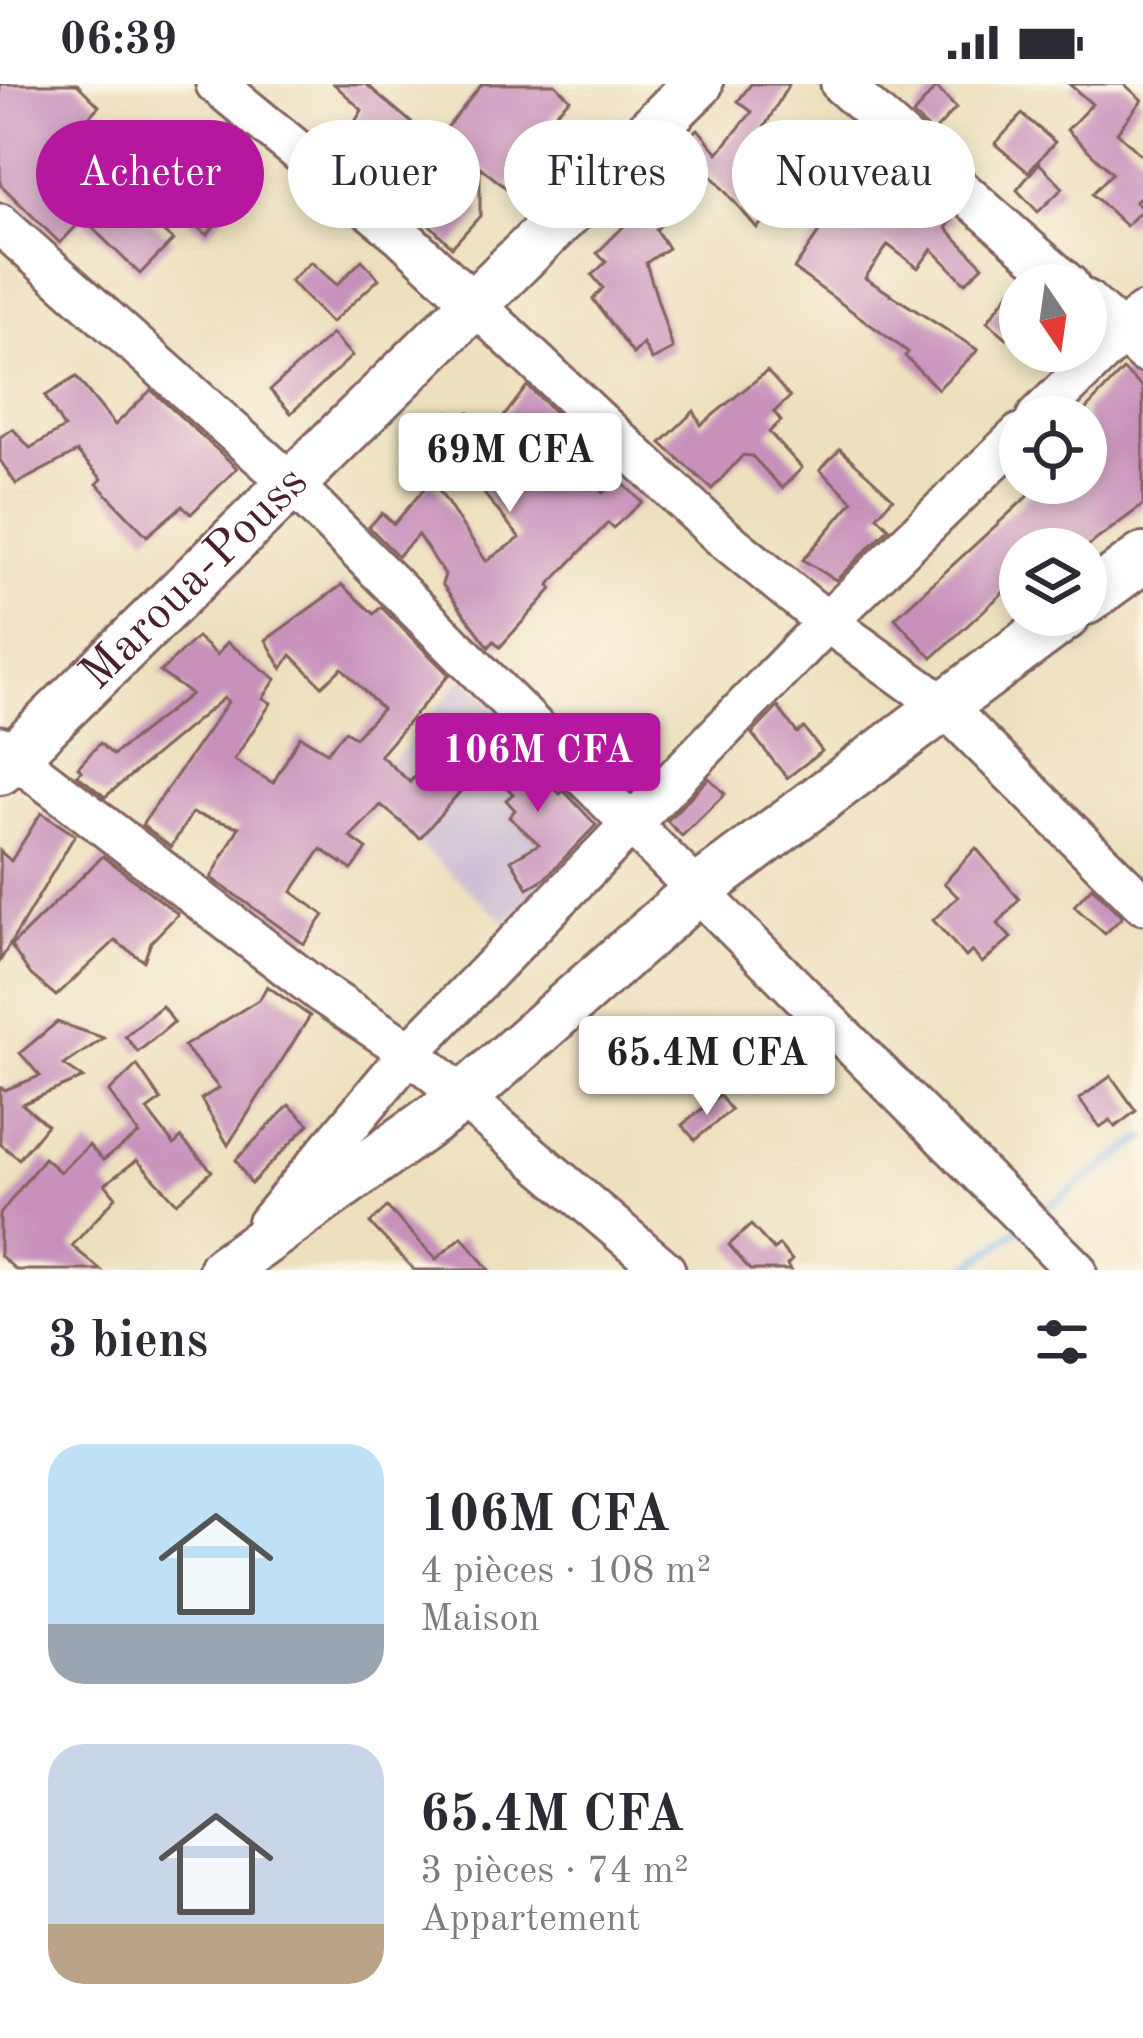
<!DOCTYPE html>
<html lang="fr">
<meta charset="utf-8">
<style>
body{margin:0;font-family:"Old Standard TT",serif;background:#f2f2f3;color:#2b2b33;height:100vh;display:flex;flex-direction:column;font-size:45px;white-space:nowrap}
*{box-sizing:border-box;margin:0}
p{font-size:39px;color:#7c7c81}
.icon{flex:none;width:66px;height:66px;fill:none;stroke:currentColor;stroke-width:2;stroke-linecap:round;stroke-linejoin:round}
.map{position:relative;height:1186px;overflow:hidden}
.panel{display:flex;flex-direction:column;background:#fff;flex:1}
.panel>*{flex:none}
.top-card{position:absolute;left:36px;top:36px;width:1071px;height:108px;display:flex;gap:24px}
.needle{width:78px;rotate:167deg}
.controls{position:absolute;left:999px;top:180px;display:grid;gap:24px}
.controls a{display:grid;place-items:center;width:108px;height:108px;border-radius:50%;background:#fff;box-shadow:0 6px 18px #0003;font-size:60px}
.price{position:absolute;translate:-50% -102px;padding:0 27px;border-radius:12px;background:#fff;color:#222;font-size:39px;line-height:78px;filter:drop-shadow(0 3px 6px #0008)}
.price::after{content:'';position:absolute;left:50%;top:72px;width:36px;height:27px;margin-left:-18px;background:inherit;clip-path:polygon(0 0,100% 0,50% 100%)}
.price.active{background:#b5179e;color:#fff}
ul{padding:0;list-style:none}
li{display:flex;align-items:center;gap:36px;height:300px;padding:0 48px}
li span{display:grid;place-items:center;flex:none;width:336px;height:240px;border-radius:36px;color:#555}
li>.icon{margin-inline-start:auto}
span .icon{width:144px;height:144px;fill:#fffc;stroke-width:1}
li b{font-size:51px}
h2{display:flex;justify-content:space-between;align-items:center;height:144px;padding:0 48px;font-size:51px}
.pill{padding:0 42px;border-radius:54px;background:#fff;box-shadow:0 6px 18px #0003;font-size:42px;line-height:108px}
.pill.active{background:#b5179e;color:#fff}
.status{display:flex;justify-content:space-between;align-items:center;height:84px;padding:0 60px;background:#fff;direction:ltr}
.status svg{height:33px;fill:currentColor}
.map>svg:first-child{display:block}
.industrial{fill:#ccbed4}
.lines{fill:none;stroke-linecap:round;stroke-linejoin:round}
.stream{stroke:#7bb6ed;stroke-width:8}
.building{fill:#c891bc}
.minor-casing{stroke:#83635e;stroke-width:45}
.major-casing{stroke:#83635e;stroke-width:54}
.minor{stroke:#fff;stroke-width:39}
.major{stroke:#fff;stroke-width:48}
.labels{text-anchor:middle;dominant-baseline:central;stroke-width:9;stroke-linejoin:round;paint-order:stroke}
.street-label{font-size:48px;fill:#4a1f2b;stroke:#fcf5e5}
</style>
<div class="status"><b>06:39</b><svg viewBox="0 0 49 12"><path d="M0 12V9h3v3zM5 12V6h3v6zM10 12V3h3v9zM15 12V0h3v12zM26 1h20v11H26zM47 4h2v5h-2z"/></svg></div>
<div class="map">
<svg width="1143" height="1186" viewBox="0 0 1143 1186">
<rect width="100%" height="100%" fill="#fcf5e5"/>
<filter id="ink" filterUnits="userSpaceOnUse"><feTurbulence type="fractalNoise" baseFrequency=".00833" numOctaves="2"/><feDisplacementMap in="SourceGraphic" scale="24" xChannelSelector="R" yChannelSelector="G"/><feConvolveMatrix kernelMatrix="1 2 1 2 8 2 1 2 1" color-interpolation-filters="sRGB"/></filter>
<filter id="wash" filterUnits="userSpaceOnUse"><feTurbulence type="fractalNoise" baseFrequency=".004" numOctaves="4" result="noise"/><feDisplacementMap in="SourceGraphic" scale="48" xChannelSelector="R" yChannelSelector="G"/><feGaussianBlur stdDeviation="2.7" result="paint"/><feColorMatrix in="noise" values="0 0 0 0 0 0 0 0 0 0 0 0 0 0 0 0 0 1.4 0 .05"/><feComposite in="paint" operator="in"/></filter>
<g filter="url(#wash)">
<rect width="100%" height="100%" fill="#ece0be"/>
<polygon class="industrial" points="463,593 609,738 505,838 364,711"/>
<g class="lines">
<g class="stream">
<polyline points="1037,1131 1143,1055"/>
<polyline points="965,1186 1020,1144"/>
</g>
</g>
<g id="blocks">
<g class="building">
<polygon points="0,0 77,0 99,22 71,51 86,66 77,74 173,156 140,190 83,135 60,159 0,100"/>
<polygon points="334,0 366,0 425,50 384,106 348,77 356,68 343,58 362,26"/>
<polygon points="482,0 555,0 570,15 541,43 551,51 506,104 480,83 480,132 452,163 423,134 418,119 453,87 429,66"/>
<polygon points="751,0 789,0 753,63 792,100 806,85 826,103 859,48 887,73 879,82 925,127 932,119 953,135 946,144 983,182 965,199 932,165 918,184 888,161 865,194 978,266 938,305 905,272 908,268 794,185 823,142 788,111 757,144 682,58 698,45 718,69 752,28 738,17"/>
<polygon points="1069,0 1124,0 1142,16 1117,48 1143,73 1143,110 1135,118 1143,125 1126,142 1092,110 1112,89 1067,46 1092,20"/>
<polygon points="936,3 956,24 933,49 913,31"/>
<polygon points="1022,30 1055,58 1028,88 995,60"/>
<polygon points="1039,79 1063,104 1038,128 1017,106"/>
<polygon points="660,88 686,113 656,146 668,164 646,179 673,265 652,276 643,260 633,270 593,215 603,204 592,191 606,178 597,169 637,129 629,122"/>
<polygon points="196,107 224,130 207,151 178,128"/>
<polygon points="362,176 379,195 331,239 290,197 311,178 337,201"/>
<polygon points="1020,194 1020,241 1007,254 987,238"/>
<polygon points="332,250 352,272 291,329 270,306"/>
<polygon points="1123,286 1143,304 1143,421 1084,465 1020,465 1020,493 932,574 895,534 1042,399 1086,399 1086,325"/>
<polygon points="767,287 790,313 774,328 781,337 769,348 802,384 782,404 752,372 743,371 712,405 661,359 694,327 701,341"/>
<polygon points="76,293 115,341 151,306 237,384 191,430 182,422 147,452 97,400 102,395 77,368 16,400 0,376 0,353 13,345 30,364 64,344 45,312"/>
<polygon points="527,302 565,338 552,354 603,409 618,395 642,418 613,444 608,439 549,501 552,505 500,563 494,557 489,563 442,500 445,491 418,451 398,472 369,443 382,429 394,440 432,396 486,477 520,454 433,347 448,328 460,338 468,328 493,347"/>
<polygon points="840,365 893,414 877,432 889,444 836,496 803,476 853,417 820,386"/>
<polygon points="342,501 374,530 381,523 449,591 380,671 410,698 437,666 471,695 420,754 381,721 350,753 367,765 352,786 321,765 292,808 324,831 304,860 211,794 239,743 192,729 171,763 142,741 228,618 224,614 105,713 77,691 82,687 78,683 100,659 113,671 191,610 160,588 197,553 217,571 227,558 276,595 263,614 271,619 234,676 273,699 300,652 327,668 345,647 355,653 382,625 342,584 322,602 291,571 282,585 266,556"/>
<polygon points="778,623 797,649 804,644 822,667 787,694 752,650"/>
<polygon points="500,656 526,684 530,680 560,710 564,707 596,741 545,794 528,804 511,776 539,760 509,733 515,726 506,716 513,710 480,675"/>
<polygon points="709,694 725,710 682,752 667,737"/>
<polygon points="41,729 75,751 0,877 0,767 11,777"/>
<polygon points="976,764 1019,815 998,840 1011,854 982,879 972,867 966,873 933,836 958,813 944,799"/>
<polygon points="103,772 178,830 151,858 144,877 115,857 56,912 31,891 11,862"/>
<polygon points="1092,803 1122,833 1105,850 1074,822"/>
<polygon points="267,902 310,932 228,1061 201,1015 219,1004 184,962 260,915"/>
<polygon points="162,922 174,938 138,968 125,952"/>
<polygon points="57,938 104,954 64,981 83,994 22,1020 47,1041 19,1075 0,1060 0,1003 5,1006 40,992 20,969"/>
<polygon points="726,940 770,986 752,1003 708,957"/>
<polygon points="137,981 161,1016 147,1026 174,1061 181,1054 212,1087 177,1119 137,1076 105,1100 116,1113 72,1162 101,1186 16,1186 0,1171 0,1130 44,1074 60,1088 89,1061 103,1076 139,1050 109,1008"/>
<polygon points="1111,992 1136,1027 1115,1043 1110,1036 1100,1043 1079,1015"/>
<polygon points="719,1011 731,1026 695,1056 682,1041"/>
<polygon points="289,1021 309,1040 251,1100 236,1076"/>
<polygon points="387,1123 436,1175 462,1153 489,1186 414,1186 370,1139"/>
<polygon points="751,1141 774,1166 779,1161 792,1176 787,1181 791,1186 750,1186 729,1161"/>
</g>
</g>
</g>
<g filter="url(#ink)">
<use href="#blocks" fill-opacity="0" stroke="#83635e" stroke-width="3"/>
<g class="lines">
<defs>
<g id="minor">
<polyline points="216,0 402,152 720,451 827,538 944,622 1143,820"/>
<polyline points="841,0 1069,201"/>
<polyline points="0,140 292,400 1076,1186"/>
<polyline points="1086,216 1143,268"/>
<polyline points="1037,333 1143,229"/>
<polyline points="0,662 320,908 410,968 665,1186"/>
<polyline points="267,1140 410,968 827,538 1020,350"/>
</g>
<g id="major">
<polyline points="1086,516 1143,474"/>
<path id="s1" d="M0,686L698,0"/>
<polyline points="223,1186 461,1015 698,806 1066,531"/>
</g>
</defs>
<use href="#minor" class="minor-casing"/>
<use href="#major" class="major-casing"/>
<use href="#minor" class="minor"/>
<use href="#major" class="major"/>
</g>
</g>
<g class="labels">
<g class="street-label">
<text stroke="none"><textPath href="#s1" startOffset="273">Maroua-Pouss</textPath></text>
</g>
</g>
</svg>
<div class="controls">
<a><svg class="needle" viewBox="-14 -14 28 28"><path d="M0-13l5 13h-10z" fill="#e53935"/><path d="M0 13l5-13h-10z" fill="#7c7c81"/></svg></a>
<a><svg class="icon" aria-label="locate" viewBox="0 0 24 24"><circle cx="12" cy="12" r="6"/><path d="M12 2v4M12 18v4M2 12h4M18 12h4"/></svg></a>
<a><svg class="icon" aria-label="layers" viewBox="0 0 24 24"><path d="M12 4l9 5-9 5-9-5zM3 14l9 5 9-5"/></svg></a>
</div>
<b class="price" style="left:510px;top:431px">69M CFA</b>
<b class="price active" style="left:538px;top:731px">106M CFA</b>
<b class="price" style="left:707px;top:1034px">65.4M CFA</b>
<div class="top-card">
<a class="pill active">Acheter</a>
<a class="pill">Louer</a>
<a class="pill">Filtres</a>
<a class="pill">Nouveau</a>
</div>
</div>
<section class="panel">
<h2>3 biens<svg class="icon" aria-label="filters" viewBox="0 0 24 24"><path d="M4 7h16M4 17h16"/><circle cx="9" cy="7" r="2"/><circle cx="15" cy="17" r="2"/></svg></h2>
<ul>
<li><span style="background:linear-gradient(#bfe0f5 75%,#9aa5b1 0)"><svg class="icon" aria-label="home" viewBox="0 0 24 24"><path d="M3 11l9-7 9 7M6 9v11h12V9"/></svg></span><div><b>106M CFA</b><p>4 pièces · 108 m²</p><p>Maison</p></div></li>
<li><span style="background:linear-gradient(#c9d6e8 75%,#b9a48a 0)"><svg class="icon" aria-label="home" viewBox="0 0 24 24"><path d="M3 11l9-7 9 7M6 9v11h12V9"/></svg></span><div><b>65.4M CFA</b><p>3 pièces · 74 m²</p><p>Appartement</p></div></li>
</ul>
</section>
